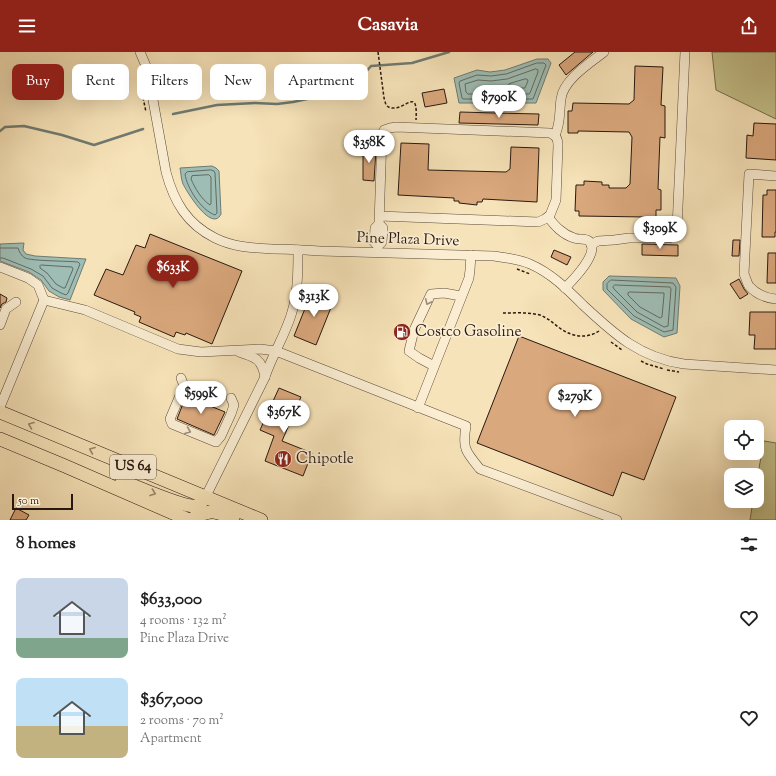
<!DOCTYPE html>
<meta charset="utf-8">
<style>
body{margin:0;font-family:"Sorts Mill Goudy",serif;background:#f6f6f6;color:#222;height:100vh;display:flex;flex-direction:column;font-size:15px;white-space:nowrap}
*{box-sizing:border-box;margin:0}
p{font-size:13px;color:#767676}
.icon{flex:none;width:22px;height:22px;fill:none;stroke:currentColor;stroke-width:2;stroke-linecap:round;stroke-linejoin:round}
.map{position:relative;height:468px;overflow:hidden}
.side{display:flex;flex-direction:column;background:#fff;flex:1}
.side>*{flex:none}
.hud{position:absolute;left:12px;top:12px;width:400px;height:36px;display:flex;gap:8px}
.tools{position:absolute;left:724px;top:368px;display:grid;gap:8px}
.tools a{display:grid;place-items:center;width:40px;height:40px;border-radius:8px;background:#fff;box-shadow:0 4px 16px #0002;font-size:20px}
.scale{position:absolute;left:12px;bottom:10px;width:61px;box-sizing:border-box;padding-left:4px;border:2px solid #281810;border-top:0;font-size:11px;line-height:14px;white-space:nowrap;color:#281810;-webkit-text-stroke:3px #faedd2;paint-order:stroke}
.price{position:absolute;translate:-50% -34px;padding:0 9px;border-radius:14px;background:#fff;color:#222;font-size:13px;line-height:26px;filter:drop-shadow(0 1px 2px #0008)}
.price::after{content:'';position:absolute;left:50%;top:24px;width:12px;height:9px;margin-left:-6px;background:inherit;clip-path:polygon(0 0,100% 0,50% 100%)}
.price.active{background:#8f2418;color:#fff}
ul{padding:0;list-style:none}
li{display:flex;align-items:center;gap:12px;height:100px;padding:0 16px}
li span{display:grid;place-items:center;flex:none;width:112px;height:80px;border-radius:8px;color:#555}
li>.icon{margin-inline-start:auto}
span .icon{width:48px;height:48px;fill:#fffc;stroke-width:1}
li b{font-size:17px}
h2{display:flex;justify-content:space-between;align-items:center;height:48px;padding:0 16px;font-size:17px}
.pill{padding:0 14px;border-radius:8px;background:#fff;box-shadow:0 4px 16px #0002;font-size:14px;line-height:36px}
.pill.active{background:#8f2418;color:#fff}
header{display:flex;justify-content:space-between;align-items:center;height:52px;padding:0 16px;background:#8f2418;color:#fff;font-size:18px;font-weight:800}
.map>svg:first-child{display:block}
.park{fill:#c4c18a;stroke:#766c4d}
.water{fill:#9ebdb4;stroke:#6f7b72}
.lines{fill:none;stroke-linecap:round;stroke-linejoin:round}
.shore{stroke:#636a62;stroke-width:1}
.stream{stroke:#6f7b72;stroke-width:2.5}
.building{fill:#daa87d;stroke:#281810}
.minor-casing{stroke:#5c4b3a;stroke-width:10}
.highway-casing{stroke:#281810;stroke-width:14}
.path{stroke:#281810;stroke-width:1.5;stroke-dasharray:3 2;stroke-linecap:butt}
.minor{stroke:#faedd2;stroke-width:9}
.highway{stroke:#f7e3b9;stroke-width:13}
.oneway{stroke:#9c8d7b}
.oneway2{stroke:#9a886d}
.labels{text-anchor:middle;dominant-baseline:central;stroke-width:3.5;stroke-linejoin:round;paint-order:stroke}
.shield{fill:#faedd2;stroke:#67584a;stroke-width:1}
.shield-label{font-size:14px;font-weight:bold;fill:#281810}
.street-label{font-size:15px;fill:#281810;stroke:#faedd2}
.poi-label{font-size:15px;fill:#281810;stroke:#faedd2;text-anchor:start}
</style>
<header><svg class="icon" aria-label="menu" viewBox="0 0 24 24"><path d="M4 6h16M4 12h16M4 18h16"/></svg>Casavia<svg class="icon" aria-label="share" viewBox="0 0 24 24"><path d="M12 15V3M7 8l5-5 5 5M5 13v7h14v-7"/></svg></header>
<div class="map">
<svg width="776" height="468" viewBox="0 0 776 468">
<rect width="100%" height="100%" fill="#f7e3b9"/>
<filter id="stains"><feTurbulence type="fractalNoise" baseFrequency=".005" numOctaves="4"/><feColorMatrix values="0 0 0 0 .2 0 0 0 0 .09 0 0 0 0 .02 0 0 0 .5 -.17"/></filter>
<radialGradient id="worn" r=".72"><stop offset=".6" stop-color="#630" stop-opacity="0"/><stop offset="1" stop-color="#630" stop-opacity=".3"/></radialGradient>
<g class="park">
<polygon points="712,0 776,0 776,67 716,38"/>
<polygon points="764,389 776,391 776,468 750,468 753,449 757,449 757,427"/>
</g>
<g class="water">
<polygon points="537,7 548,7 551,11 536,51 459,51 454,26 477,18 490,20 505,18"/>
<path d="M212,114L216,116L219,119L221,162C212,181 187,140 183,132C181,127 181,121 180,116Z"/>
<polygon points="24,191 23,198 26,202 35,204 86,207 70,248 59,245 49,239 41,228 29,220 0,209 0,192"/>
<polygon points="609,224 676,226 680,234 677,281 664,285 631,267 603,238 603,230"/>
</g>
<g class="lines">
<g class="shore">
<polygon points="537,11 544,11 546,13 533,47 463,47 462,46 459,31 460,29 477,23 491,24 506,22"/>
<polygon points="536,17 538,18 538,20 530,41 529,42 468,42 466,40 465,32 478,28 491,29 507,27"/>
<polygon points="525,27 527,27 528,29 525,36 510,36 508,35 509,32"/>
<path d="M211,118L214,119L215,121L217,161L215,163C201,158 187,136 185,122L187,120Z"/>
<path d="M209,123L211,125V151L210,153C201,147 195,136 191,127L192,124Z"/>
<path d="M0,196H18C19,199 21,204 25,206C31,209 68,209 78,210L80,212L68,241L66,243L61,241L52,236L43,224L31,217L3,206H0"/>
<polygon points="41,213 72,215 73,217 65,236 63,236 56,232 47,221 40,216 40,214"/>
<polygon points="611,228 673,231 676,235 673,278 664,280 634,264 607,237 607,232"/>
<polygon points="615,233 670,235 671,237 668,274 664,275 637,260 614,237 613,235"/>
<polygon points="630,240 664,241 664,243 662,265 660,266 640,255 628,243 628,241"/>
</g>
<g class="stream">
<polyline points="173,62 217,53 255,51 277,52 293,50 312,46 340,34 353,35 371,14 412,11 449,0"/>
<polyline points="0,79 5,75 24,74 62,83 94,93 143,77"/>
</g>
</g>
<g class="building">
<polygon points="575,0 593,0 566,23 559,13"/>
<polygon points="635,14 663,15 661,53 665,54 665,86 660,85 658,137 661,138 661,158 656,158 656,169 647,168 647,165 579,164 579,159 575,159 576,133 584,133 584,129 602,130 602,133 609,133 609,136 626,136 630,132 632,85 629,80 578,79 578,81 568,81 568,59 572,59 573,51 629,52 634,48"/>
<polygon points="444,37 447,51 425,55 422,41"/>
<polygon points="460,60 495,61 539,62 538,73 459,71"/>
<polygon points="754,71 776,72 776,108 746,106 747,83 753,84"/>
<polygon points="401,91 429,92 428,118 506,120 510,117 511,95 539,96 537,150 483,147 482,150 477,150 477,153 459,151 459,149 454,149 454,146 398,143"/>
<polygon points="363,96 376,97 374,129 363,128"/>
<polygon points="767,138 776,138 776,180 775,180 775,185 762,185 763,143 767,143"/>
<polygon points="150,182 242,219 212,292 186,281 185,283 176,280 174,285 139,270 141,265 134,262 135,260 94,243 106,217 123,223 136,193 145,196"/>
<polygon points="733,188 740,188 739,204 732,204"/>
<polygon points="642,192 678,193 678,204 642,203"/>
<polygon points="554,198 571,205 567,213 551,205"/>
<polygon points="768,201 776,201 776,231 767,231"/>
<polygon points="739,227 744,237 748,242 740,247 730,232"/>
<polygon points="312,239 334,248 316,293 294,284"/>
<polygon points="0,242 7,246 6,250 2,252 0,256"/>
<polygon points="750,260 776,260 776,297 754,297 755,283 749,283"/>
<polygon points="519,284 676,345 644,428 622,420 613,444 477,391"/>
<polygon points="279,336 301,345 282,389 312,401 303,424 265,409 274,384 260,378"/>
<polygon points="186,344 225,360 214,383 177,367"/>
<polygon points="16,456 29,463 26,468 10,468"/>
</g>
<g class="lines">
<defs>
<g id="minor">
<path d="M140,0L146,14L149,26L166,120C174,150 187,172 215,186C233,195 252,196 272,197C288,197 304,198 320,199C378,201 436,202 494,204C506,206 519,207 530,212C551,221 567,237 583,253C614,282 640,306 684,312L776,318"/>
<path d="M555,83C561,71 559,60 561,47C563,28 590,11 604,0"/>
<path d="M776,124L749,122L744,222C746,226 747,231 749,234C756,242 766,246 776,247"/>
<path d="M548,165C555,174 562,182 574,186C578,188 585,186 589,189C601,200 572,229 565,236"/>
<path d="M379,172L382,83L384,78L390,76L396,75L550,81C556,84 558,86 558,94L556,148L550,163L545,167L538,170L379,164"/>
<polygon points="379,172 383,176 382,190 378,194 374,190 375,176"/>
<path d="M591,193L598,189L614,188L629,186H669C674,184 675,182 677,176L685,0"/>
<polyline points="0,215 28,226 38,233 44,248"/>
<polyline points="0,273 6,257 16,250"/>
<path d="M239,300C255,305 262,307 265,325"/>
<polyline points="434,314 419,306 409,299 414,278 431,242 444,241 461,244"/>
<polyline points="181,326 184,334 170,367 172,372 216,390 221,384 231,362 234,353 231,346"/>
<path d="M0,355L44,248L85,258L178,297L201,300L260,297L276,299L466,374C462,397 466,400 480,417L617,468"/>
<polyline points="418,356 469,226 470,218 471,203"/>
<path d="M205,446L265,325C272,303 286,282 292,260C298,240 298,218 298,198"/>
</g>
<g id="highway">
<polyline points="0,360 261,468"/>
<polyline points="0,387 65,414 189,468"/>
<path d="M122,429C134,434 186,456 196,454C200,453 203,448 205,446"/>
<path d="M190,468C210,457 212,458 233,466"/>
</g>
</defs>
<use href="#minor" class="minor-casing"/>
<use href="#highway" class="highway-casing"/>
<g class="path">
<path d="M378,0L384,46L386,53C388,55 390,56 392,56C406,58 418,34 416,68"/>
<polyline points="139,26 146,60"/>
<polyline points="517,217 530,222"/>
<path d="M503,261C515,261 528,260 540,263C548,266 554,272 561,277C573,285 587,287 599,279"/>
<polyline points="611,290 622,298"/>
<polyline points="641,309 647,312 664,317"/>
<polyline points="667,318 679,320"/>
</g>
<use href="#minor" class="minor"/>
<use href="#highway" class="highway"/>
</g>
<defs><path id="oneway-chevron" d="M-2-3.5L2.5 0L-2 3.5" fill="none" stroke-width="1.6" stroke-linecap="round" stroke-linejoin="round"/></defs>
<g class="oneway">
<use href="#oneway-chevron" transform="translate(428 250) rotate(115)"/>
<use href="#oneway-chevron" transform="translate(188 379) rotate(22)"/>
</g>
<g class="oneway2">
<use href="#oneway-chevron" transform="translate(31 373) rotate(-158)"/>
<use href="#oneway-chevron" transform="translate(92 398) rotate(-157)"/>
<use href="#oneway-chevron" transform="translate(153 441) rotate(20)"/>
</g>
<defs>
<symbol id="fuel-disc" viewBox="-11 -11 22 22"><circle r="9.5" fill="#8f2418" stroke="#faedd2"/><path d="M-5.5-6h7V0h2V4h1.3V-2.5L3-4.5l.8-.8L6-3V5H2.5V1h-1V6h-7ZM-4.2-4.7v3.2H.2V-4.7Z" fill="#fff"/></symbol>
<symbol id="restaurant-disc" viewBox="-11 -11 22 22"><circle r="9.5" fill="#8f2418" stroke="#faedd2"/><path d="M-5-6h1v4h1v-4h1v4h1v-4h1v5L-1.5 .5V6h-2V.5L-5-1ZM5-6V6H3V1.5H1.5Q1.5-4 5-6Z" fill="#fff"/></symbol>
</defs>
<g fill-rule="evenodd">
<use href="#fuel-disc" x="392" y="270" width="20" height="20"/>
<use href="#restaurant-disc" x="273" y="397" width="20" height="20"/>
</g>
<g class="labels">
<rect class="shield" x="110" y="403" width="46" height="24" rx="3"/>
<g class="shield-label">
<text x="133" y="415">US 64</text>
</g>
<g class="street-label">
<text transform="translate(408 188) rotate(2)">Pine Plaza Drive</text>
</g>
<g class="poi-label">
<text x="415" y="280">Costco Gasoline</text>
<text x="296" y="407">Chipotle</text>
</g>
</g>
<rect width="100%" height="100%" filter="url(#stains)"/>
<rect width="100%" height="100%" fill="url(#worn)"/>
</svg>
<div class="tools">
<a><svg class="icon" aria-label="locate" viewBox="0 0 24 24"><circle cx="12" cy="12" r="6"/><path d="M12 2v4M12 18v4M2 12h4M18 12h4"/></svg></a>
<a><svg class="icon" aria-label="layers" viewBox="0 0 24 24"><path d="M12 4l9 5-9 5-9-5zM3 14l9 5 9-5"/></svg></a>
</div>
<div class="scale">50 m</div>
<b class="price" style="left:499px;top:67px">$790K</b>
<b class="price" style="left:369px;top:112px">$358K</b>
<b class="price" style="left:660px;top:198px">$309K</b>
<b class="price active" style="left:173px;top:237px">$633K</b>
<b class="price" style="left:314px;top:266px">$313K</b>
<b class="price" style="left:201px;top:363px">$599K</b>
<b class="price" style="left:575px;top:366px">$279K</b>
<b class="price" style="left:284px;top:382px">$367K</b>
<div class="hud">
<a class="pill active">Buy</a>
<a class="pill">Rent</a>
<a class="pill">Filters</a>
<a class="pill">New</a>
<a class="pill">Apartment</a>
</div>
</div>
<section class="side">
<h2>8 homes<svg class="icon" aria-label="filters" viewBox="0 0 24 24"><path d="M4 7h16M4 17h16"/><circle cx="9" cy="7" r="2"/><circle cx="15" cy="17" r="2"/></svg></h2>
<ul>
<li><span style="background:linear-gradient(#c9d6e8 75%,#7fa58c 0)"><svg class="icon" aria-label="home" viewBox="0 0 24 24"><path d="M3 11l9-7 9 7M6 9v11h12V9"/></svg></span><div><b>$633,000</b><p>4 rooms · 132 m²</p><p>Pine Plaza Drive</p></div><svg class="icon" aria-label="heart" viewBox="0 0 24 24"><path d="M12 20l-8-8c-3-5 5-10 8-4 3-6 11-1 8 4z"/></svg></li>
<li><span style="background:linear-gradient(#bfe0f5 60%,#c2b280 0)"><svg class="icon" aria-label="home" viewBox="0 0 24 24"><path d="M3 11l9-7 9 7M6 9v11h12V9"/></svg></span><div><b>$367,000</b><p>2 rooms · 70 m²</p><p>Apartment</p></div><svg class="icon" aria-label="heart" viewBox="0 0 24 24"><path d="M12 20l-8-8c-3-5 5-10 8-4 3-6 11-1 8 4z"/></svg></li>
</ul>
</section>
